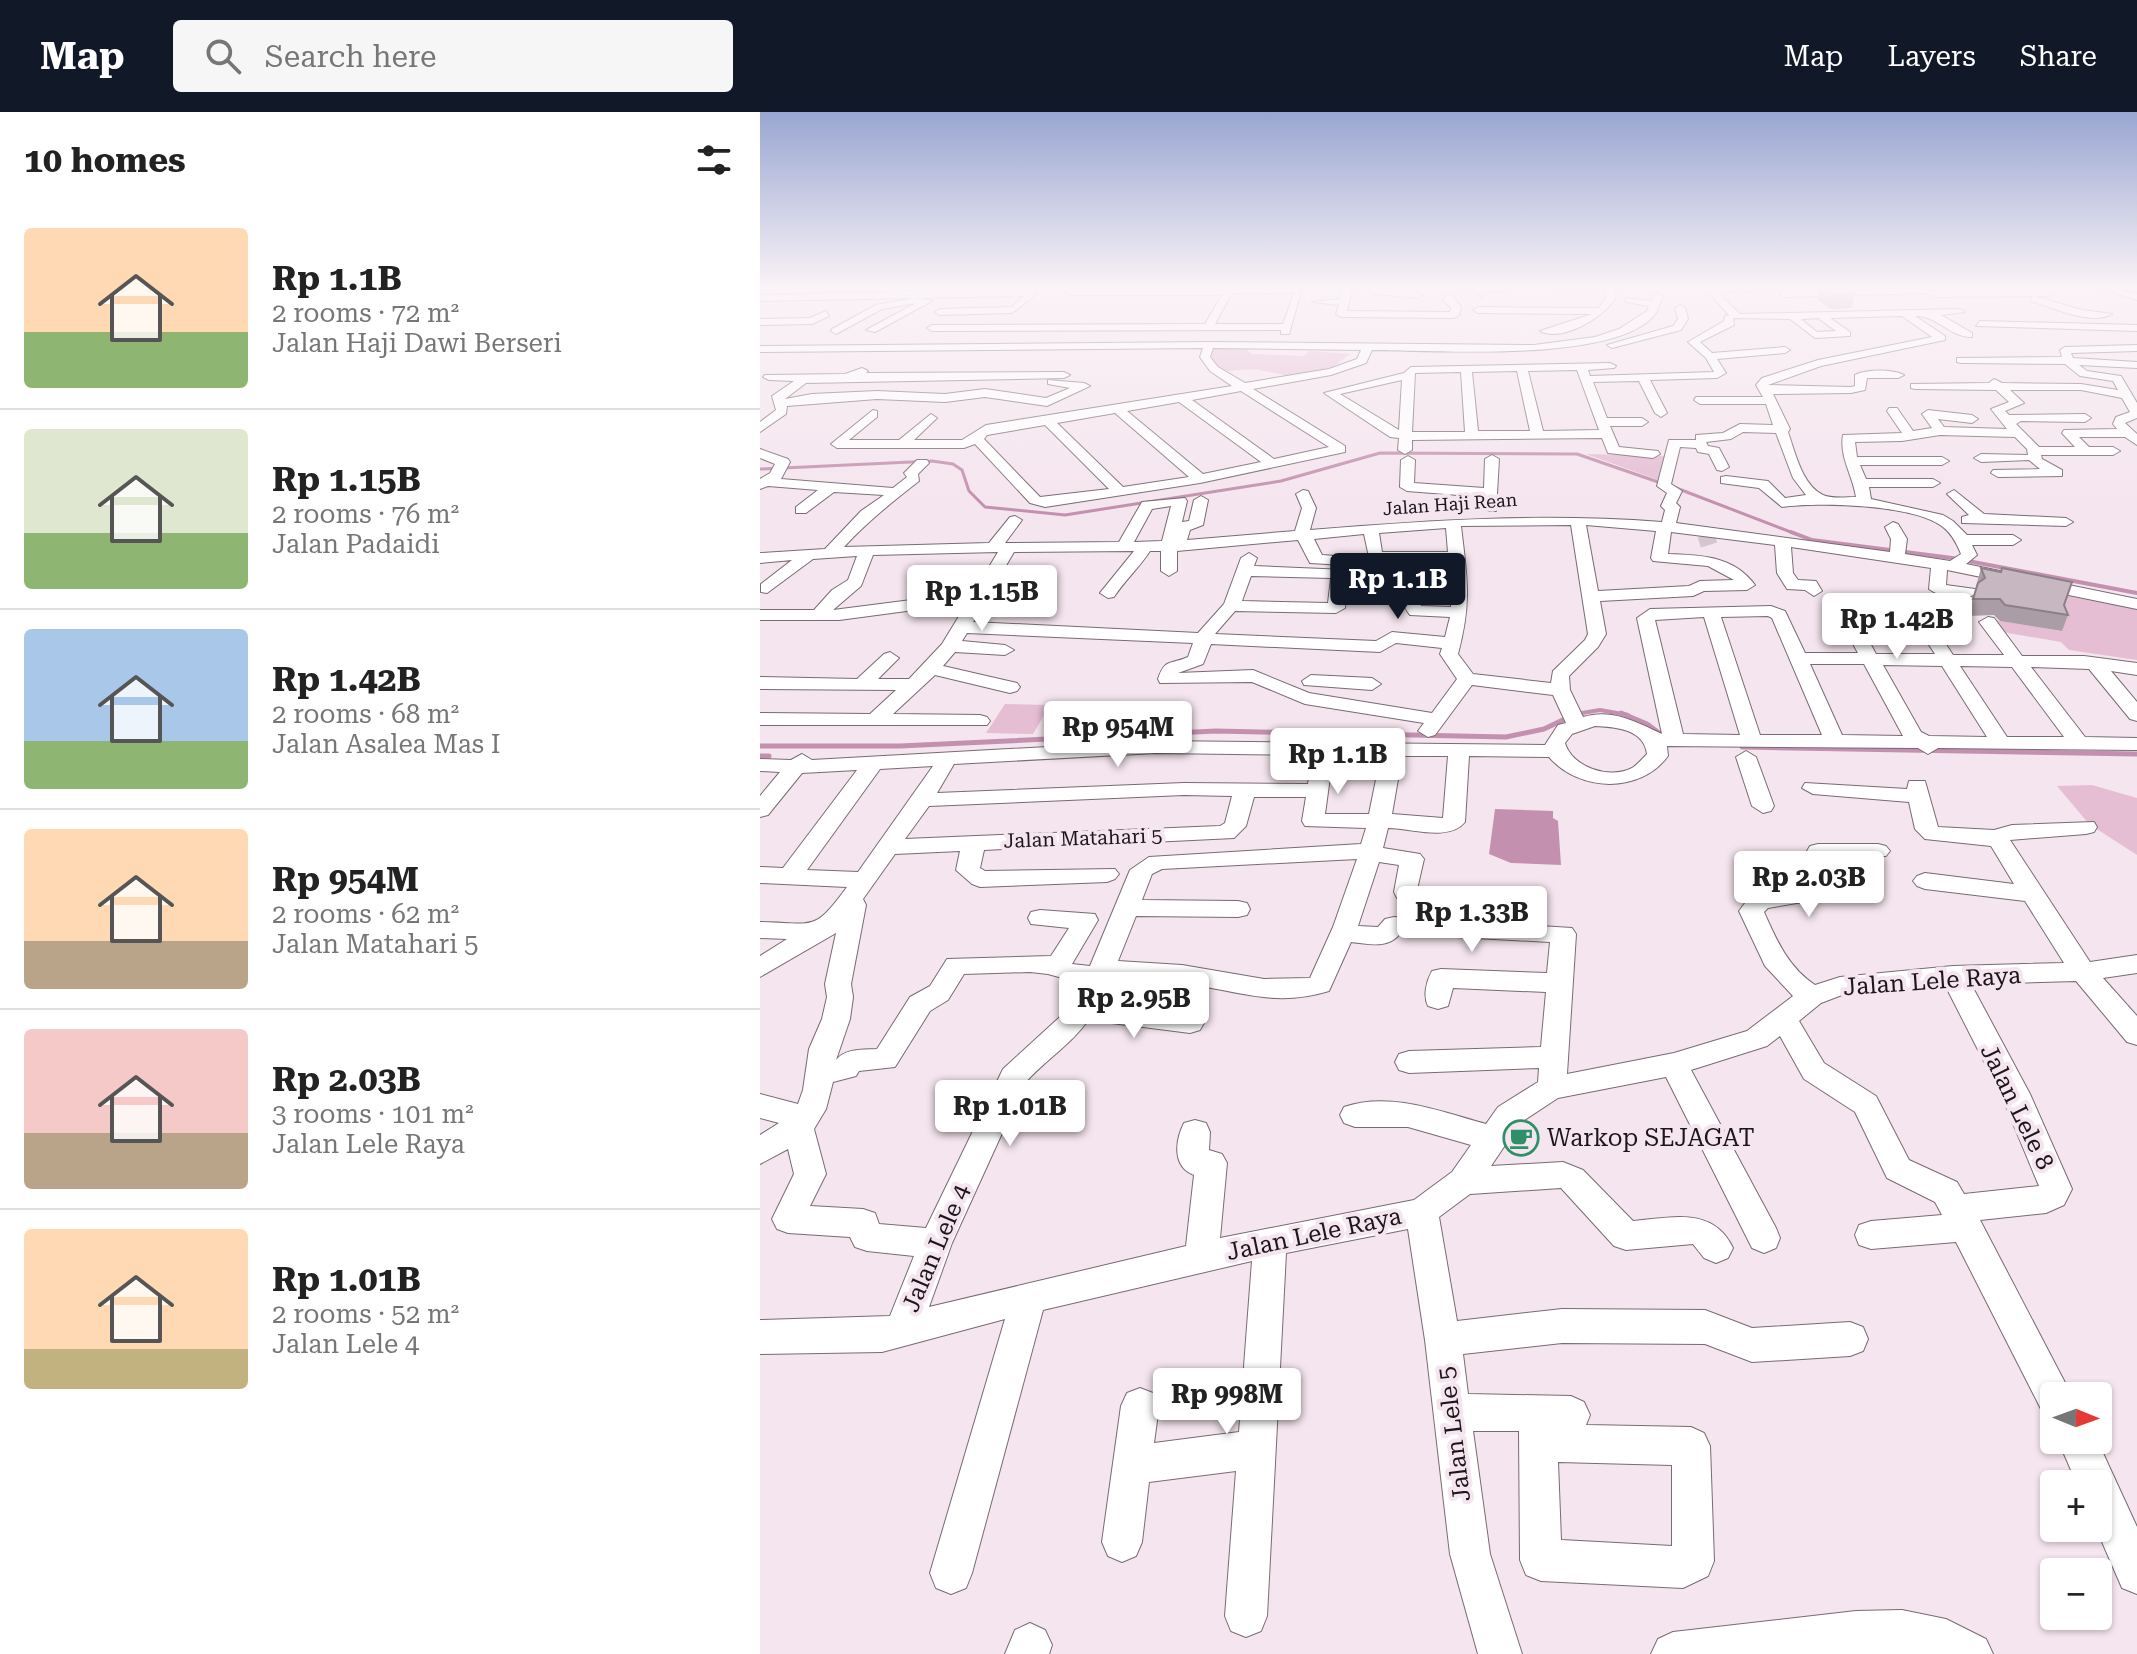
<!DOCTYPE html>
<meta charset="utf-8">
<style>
body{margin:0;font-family:"Roboto Serif",serif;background:#f6f6f6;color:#222;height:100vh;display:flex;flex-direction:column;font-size:30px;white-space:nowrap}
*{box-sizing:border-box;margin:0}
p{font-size:26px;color:#767676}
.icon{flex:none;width:44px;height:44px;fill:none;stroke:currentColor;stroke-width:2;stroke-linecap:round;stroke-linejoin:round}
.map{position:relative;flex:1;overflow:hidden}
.panel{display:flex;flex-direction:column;background:#fff;width:760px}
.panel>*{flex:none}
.needle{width:52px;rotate:91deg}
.controls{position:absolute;left:1280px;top:1270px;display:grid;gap:16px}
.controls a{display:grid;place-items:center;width:72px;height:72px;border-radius:8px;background:#fff;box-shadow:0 2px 6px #0004;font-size:40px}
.price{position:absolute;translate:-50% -68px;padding:0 18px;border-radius:8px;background:#fff;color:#222;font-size:26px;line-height:52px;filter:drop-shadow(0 2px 4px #0008)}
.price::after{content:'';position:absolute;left:50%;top:48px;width:24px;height:18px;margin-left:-12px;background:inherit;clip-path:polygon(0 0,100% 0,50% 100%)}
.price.on{background:#111827;color:#fff}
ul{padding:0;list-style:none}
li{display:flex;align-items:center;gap:24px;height:200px;padding:0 24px}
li+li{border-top:2px solid #e0e0e0}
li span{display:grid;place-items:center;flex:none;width:224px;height:160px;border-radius:8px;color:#555}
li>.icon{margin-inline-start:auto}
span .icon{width:96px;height:96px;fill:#fffc;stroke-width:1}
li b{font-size:34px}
h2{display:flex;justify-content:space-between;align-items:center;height:96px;padding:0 24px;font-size:34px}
header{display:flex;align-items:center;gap:48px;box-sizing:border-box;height:112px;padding:0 40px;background:#111827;color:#fff}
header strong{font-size:38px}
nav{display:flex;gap:44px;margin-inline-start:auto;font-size:28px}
.search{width:560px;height:72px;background:#f6f6f6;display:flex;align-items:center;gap:20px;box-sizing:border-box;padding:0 28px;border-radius:8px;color:#767676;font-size:30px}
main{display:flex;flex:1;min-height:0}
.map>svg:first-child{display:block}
.green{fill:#e5bed4}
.water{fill:#c391af}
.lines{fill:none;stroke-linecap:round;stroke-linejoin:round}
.stream-far2{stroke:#c391af;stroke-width:3}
.stream-far1{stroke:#c391af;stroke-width:4}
.stream{stroke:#c391af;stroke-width:5}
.minor-tunnel{stroke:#d4c6ce;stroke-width:17;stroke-dasharray:17 9;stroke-linecap:butt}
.minor-casing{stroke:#786b72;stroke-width:2}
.minor{fill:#fff;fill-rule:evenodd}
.wall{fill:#ab9da5}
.building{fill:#c7b7c0;stroke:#8b8086;stroke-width:2}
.labels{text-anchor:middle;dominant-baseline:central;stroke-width:8;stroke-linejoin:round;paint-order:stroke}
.far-street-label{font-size:18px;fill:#1c161a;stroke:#f5e5ee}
.street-label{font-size:20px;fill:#1c161a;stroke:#f5e5ee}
.near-street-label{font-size:24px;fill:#1c161a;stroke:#f5e5ee}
.near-poi-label{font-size:24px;fill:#1c161a;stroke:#f5e5ee;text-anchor:start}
</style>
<header>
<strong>Map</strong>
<div class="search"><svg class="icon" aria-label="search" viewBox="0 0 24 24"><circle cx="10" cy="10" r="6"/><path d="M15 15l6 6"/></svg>Search here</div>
<nav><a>Map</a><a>Layers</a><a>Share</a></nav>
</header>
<main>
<section class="panel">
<h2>10 homes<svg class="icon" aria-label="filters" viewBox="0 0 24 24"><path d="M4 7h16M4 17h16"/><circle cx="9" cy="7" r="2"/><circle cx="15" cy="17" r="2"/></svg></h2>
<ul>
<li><span style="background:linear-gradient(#ffd9b3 65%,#8fb573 0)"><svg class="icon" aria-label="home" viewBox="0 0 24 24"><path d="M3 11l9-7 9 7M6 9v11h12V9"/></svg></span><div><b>Rp 1.1B</b><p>2 rooms · 72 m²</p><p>Jalan Haji Dawi Berseri</p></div></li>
<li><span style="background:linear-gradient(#dfe7d0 65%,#8fb573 0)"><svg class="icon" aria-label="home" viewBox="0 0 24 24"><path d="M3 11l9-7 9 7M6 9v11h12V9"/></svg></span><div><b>Rp 1.15B</b><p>2 rooms · 76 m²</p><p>Jalan Padaidi</p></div></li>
<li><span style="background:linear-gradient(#a9c7e8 70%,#8fb573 0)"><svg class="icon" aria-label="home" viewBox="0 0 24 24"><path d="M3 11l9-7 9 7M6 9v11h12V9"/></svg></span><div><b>Rp 1.42B</b><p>2 rooms · 68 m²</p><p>Jalan Asalea Mas I</p></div></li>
<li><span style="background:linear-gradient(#ffd9b3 70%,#b9a48a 0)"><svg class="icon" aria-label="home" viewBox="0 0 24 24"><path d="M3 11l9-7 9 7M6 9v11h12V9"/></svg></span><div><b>Rp 954M</b><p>2 rooms · 62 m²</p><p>Jalan Matahari 5</p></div></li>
<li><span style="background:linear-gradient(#f6c9c9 65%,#b9a48a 0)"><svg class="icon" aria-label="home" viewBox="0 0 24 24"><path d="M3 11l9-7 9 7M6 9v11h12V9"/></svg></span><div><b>Rp 2.03B</b><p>3 rooms · 101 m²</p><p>Jalan Lele Raya</p></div></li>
<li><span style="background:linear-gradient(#ffd9b3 75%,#c2b280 0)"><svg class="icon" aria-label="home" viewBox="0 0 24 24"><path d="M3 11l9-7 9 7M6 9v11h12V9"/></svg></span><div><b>Rp 1.01B</b><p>2 rooms · 52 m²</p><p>Jalan Lele 4</p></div></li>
</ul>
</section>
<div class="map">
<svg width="1377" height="1542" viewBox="0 0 1377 1542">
<rect width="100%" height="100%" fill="#f5e5ee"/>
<g class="green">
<polygon points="451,236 485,236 492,242 544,244 549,239 590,242 573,255 529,264 496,257 466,259 452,249"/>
<polygon points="826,342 907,344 904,370"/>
<polygon points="1307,481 1377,495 1377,548 1309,538 1301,530 1242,520 1235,508 1301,519 1298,509"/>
<polygon points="245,592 290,593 273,622 226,621"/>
<polygon points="1332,673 1377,686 1377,743 1329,712 1297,674"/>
</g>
<polygon class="water" points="735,697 793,699 793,706 798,709 801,753 751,751 729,742"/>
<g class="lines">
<g class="stream-far2">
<polyline points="0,357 172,349 193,352 202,358 209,379 225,395 305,403 521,369 620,341 817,342 901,371"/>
<polyline points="911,374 1036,422"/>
</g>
<g class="stream-far1">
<polyline points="1031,420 1052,428 1192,446 1377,481"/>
<polyline points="816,602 840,598 868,603"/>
</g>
<g class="stream">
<polyline points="861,601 887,612 906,626"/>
<polyline points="816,602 820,601"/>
<polyline points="0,634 140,634 456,619 746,625 784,617 807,606"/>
<polyline points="982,635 1377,642"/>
<polyline points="0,644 9,644"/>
</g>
<polyline class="minor-tunnel" points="946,423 949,433"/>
<defs>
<g id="minor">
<polygon points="611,174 657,180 662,183 657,186 615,182 610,179"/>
<polygon points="744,174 748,175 748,179 726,179 722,185 717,179 694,175"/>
<path d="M852,174L856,185C845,205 801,231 780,219L832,202L718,201L713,198L718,195L839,196L846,185L844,178H801L796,175Z"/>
<path d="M950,174L1044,175L1039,178L957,180L980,202L1200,197L1205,200L1181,203L1212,221V225C1191,226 1177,203 1155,204L1185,224V228L1061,254L1008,273L1091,275L1095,274V263C1106,257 1133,257 1144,263L1138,266H1107L1105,278L1091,281L1013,282L1030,317L1028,320C1035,340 1042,373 1063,383C1072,387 1086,385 1096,385C1093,364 1079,345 1083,323L1142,321L1127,299L1129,296H1137L1153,319L1172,316L1162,302L1168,298L1212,303L1218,307L1212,311L1178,307L1184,315L1247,317L1231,297L1249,290L1236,278L1155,277L1151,276V272L1229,271L1234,267L1242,271L1321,272L1358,278L1353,269L1320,264L1305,252L1201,251L1197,250V246L1302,245L1300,238L1305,235L1377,233V239L1311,241L1313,246L1377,250V256L1319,253L1327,259L1361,264L1377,291V306L1365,311L1377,322V333L1365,325H1319L1329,335H1353L1360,339L1353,343H1281L1282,347L1302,358V364L1238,365L1231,361L1233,358L1280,357L1269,348L1221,350L1214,346L1221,342L1268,343L1267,337L1255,325L1180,323L1142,329L1095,330L1097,345H1182L1189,349L1182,353H1100L1106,367H1173L1180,371L1173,375H1109L1111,387L1183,403L1193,409L1207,423H1253L1261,428L1253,433H1212L1217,443L1206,452L1377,487V497L1187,458L1186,473L1215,477L1217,481C1207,489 1179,485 1169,477L1171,456L1031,435L1033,461L1038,468L1056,469L1062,479L1054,484L1045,478L1027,477L1017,461L1015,433L911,420L908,442C941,443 974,444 995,473L987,478L944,479L933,484L840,489L846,522L838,535L809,564L810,578L823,605C853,596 878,611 902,622L877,506L890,497L1011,494L1025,499L1045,541H1098L1073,496L1082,491L1091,496L1116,542H1175L1144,495L1153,490L1159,491L1193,543H1244L1219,510L1228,505L1234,506L1262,544H1324L1377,551V563L1351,559L1377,590V609L1370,607L1329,557L1271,555L1325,625L1377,626V638L1178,636L1168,642L1158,636L907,634L908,644C880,682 819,680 789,645L709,644L705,710C689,730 651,716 628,716L623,736L660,742L664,747L655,786H637L634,780L639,753L619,750L598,814L618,815L625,807L634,805L812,816L816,822L807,962L914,941L987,919L1033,884L1005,854L979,799L991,783L1043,774L1049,767L1044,744L1050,734L1058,732H1118L1126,734L1130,739L1126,744L1068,746L1073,767L1060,787L1008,796L1004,800C1017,829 1028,855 1055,873L1080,865L1193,854L1304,851L1265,789L1165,777L1157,774L1153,769L1157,764L1165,761L1254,772L1231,734L1165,727L1155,717L1149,690L1053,682L1042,676L1045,671L1147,677L1149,669H1165L1178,715L1234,718L1252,713L1334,710L1337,715L1334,720L1326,722L1250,728L1330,850L1377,843V861L1343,866L1377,904V933L1367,930L1316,869L1211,872L1270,982L1312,1077L1304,1093L1286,1101L1220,1108L1312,1284H1294V1302L1281,1297L1196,1130L1111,1137L1099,1133L1095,1123L1099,1113L1111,1109L1182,1103L1175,1090L1127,1066L1095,1000L1044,967L1020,924L1007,934L931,958L1016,1116L1020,1126L1016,1136L1004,1141L992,1136L906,965L798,986L760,1011L731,1054L803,1050L823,1058L873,1109C911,1106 953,1094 973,1136L968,1146L956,1151L944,1146L933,1132L866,1138L854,1134L801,1076L710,1082L679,1105L697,1209L802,1197L945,1198L992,1216L1090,1210L1103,1215L1108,1227L1103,1239L1090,1244L992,1250L945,1232L802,1231L703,1242L708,1282L811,1284L824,1290L830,1303L826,1313L931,1315L944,1321L950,1334L954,1449L948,1464L923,1476L781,1469L766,1463L760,1448L759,1319H713L730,1442L762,1542H718L690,1442L665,1228L648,1117L526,1141L507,1504L501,1519L486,1525L471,1519L465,1504L476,1359L389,1370L382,1430L376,1444L362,1450L348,1444L342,1430L361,1294L367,1281L380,1276L393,1281L399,1294L394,1331L479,1320L492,1149L283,1198L212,1461L206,1476L191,1482L176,1476L170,1461L245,1207L122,1240L0,1242V1208L130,1204L154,1144L107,1139L95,1135L90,1125L28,1121L17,1117L12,1107L34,1062L28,1037L0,1052V1023L19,1011L0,1006V982L38,992L43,978L49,937L62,907L67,885L65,872L76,821L0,865V844L27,827L0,826V810C55,811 53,821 87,775L0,771V755L23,756L97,658L42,661L8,703L0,705V684L20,660L0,659V647L31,648L42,642L52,648L396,629L785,633L798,613L806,611L793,583L712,573L675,623L668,625L658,619L664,611L545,592L492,570L400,571L398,567C405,546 410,553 428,545L433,531L207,521L202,529L245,533L254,538L245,543L195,540L183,554L257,571L260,575L257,579L250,581L175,563L133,602L220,603L227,605L230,609L227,613H0V601L110,602L136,578L0,577V565L97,567L124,542L130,540L139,546L118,567H149L182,532L207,491L79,508H0V498H54L72,478L88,468L97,444L53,447L7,481L1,480V472L32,448L0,451V441L65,437L101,399L124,383L74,380L46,401H36V395L58,378L8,374L0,377V367L10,361L15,352L0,346V337L28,347L30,350L21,367L133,376L147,365L144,361L157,348H167L169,351L158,362L159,369C132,390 107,410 84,435L229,431L250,405L255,404L262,408L245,431L359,430L382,390L425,386L427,389L422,410L429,409L434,388L441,384L448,388L443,413L430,418L427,428L535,419L542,396L536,382L543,378L548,379L556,396L550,418C670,408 781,401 902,410L905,398L901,394L907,381L897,374L909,328H936V323L963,321L980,312L1013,313L1006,292H940L934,288L936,285H1003L996,273L1002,266L1058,248L1172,225L1142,204L1070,206L1090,220V224L1055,226L1030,207L973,206L974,213L940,230L952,241L1025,235L1030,238L1025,241L957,247L966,261L957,266L890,268L907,301L901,305L895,301L879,269L833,270L847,306H882L888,310L882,314H850L859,335L898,339L900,342L893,346L848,341L842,326L652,328V338L645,342L638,338L639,326L630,325L564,281L644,261L651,255L850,251L856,254L854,256L828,258L830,264L954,260L946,246L928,230L964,209L965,204L969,203L945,177ZM1058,206L1076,219L1057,220L1041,207ZM817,258L839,318L783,319L768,259ZM757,259L770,319H718L712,260ZM701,260L705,320H652L655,261ZM642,268L639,318L580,282ZM1250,278H1321L1362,286L1370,300L1356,305L1353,312L1357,317L1304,318L1302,321L1315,335H1279L1256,312L1261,309L1325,310L1331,306L1325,302L1249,303L1245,299L1264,291ZM983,320L1016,321L1033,366L1046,383L1025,386L1008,369L966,364L961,365V371L999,376L1022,395C1058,390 1154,392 1183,415C1192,422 1197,432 1201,442L1190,449L1145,442L1147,427L1138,412L1133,410L1125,415L1131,427L1130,440L916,411L920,395L916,391L922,379L911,372L920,335L936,336L938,340L949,342L957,358L962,359L969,355L959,336L948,334L946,330L971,327ZM411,394L402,429L374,430L392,397ZM811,413L828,522L825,528L793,559L791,571L713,562L698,542C712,489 707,466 701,414ZM826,413L896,419L891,446L893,449L948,454L974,468L940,469L929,474L838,479ZM686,416L688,440H622L619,421ZM604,422L609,445L621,451H637L636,471C643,482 641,492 650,503L690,505L685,525L632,520L616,529L455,522L475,499L576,501L585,496L588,461L586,458L494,454L497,446L489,441L481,446L464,492L438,521L213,510L254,440L374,439L340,481L348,486L354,485C365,468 379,456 390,439H401V459L409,464L417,459V439L538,428L550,451L584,453L592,448L590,445L562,443L554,427ZM238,440L214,480L73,498L101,474L113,443ZM653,450H689L691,495L661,494C656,479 652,467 653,450ZM491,464L571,466L568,491L482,489ZM1008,504L1012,506L1062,623H1000L961,505ZM944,505L980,623L923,622L895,508ZM636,531L682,536L680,542L697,567L672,601L549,581L493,558L418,561L443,552L451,532L620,540ZM1050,552H1104L1143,624L1082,623ZM1123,553L1182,554L1227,625L1169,624L1161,620ZM1200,554L1252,555L1304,625H1247ZM835,614C856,615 884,617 887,642C883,646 877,653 872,656C849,668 812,655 805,631L812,622ZM396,641L552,643L548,672L424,671L177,681L194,652ZM573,643H621L609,702H565ZM642,644H688L683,706L632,702ZM173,654L98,760L47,758L120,657ZM424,683L472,684L465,711L460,714L145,727L169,694ZM494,685H546L542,709L545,714L606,716L601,732L389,745L370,758L330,854L312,852L338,808L335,802L280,798L271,800L268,806L271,812L309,816L291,844L187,847L170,874L150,885L117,937C102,938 86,936 76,948L90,907L93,885L91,872L106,793L103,787L135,742L200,739L196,758L212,772L220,775L347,770L355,767L359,762L355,757L225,759L220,756L224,738L474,726L486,714ZM597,747L573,815L550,866L504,867L422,853L358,849L376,804L478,805L487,803L490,797L487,791L478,789L382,788L392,762L402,757ZM640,822L790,830L787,861L681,857L672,859C666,870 663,884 668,894L678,897L688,894L693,876L786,880L781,935L649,939L639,942L635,950L639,958L649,961L779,956L778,970L738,995L726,1012C682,1000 630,979 584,995L580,1003L584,1011L595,1015H648L711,1033L692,1060L654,1088L460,1126L467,1051L462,1042L449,1038L450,1020L446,1011L435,1008L424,1011C415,1029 412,1055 434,1063L426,1134L169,1195L192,1131L265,971C284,949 312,932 328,908L430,921L440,918L444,911L440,904L430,901L340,889L352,867C382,867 411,869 440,874C488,882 520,894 569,879L591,830C610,832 627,837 640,822ZM270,860L288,862L324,872L302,903L243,957L166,1116L119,1112L115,1101L103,1097L50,1094L66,1062L54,1017L66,997L73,970L96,964L99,959L135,955L170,899L188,888L204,862ZM1185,873L1242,985L1279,1074L1204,1082L1197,1070L1149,1048L1116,984L1064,951L1039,909L1061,891L1082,883ZM798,1350L912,1353V1434L801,1428Z"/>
<polygon points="1332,174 1347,174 1377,182 1377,188"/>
<path d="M469,175L542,176L529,222H521V218L172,219L167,216L172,213L445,212L462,183H311L306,180L311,177ZM472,181H534L523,212H455Z"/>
<polygon points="587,176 592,179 587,199 690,200 691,196 683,188 689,180 701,195 699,203 694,206 581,205 576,202 579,193 552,190 580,187 582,179"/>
<polygon points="1165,176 1169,180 1287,178 1292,181 1287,184 1171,185 1167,181 1024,185 1019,182 1024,179"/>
<polygon points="203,178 273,178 278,181 252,201 180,203 175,200 180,197 252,195 264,184 157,186 172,189 115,220 106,218 156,191 122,197 76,222 71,219 72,217 116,193 154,186 0,189 0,183"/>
<path d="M898,181L903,184C900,189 899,196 896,201C860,252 671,238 612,238L606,251L571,263L493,277L585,334V340L440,371L285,395L270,391L215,332L204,336H77L71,332L113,298L117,299V305L89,328H139L171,302L177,306L154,328H202L226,313L472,274L450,259L440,245L443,236L0,240V234L449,230L774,233L835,225L859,217L887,199L889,194L866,190V186L891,189ZM453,236L601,238L597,247L569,257L485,271L458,255L450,245ZM481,279L569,335L514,347L432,288ZM419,290L501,350L443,362L367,299ZM355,301L429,365L363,375L297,311ZM285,313L349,377L280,385L224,327L227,323Z"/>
<path d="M1273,184L1322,198L1352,202C1330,214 1292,195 1270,189Z"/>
<polygon points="920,193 925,196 928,207 921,218 852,236 847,233 913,214 918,207 915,196"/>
<polygon points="66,199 69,204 52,212 0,213 0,207 50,206"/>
<polygon points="1220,209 1377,213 1377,219 1216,214"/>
<polygon points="102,256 108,259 106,261 304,260 310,263 304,266 46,271 25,287 52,282 117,279 185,282 225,277 286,286 310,276 288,272 288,268 324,271 330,274 287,294 225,285 185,290 117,287 27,294 26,302 0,320 0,310 16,298 12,284 34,269 9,268 3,265 5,263 85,262"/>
<polygon points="732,343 739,347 736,399 726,399 724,385 647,379 640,375 641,348 648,344 655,348 654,371 724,376 725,347"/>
<polygon points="1194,378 1224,402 1306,406 1313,410 1306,414 1202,411 1202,405 1209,403 1187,382"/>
<polygon points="551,563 612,566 621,572 612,578 544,573 542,569"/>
<polygon points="986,639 996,645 1014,694 1011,699 1003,701 992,694 976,645"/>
<polygon points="1298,1328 1337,1328 1377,1415 1377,1482 1362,1476 1336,1416 1338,1372 1317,1372"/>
<polygon points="1142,1498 1186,1507 1226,1527 1233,1542 891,1542 898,1527 913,1520 1096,1499"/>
<polygon points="270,1511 285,1518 292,1533 289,1542 245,1542 255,1518"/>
</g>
</defs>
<use href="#minor" class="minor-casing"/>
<use href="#minor" class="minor"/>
</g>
<g class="wall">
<polygon points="1059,174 1084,174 1095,182 1092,196 1070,197 1057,187"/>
<polygon points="1221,456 1304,493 1308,503 1302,519 1240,509 1234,503 1208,504"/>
</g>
<g class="building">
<polygon points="1061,174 1084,174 1095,182 1073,183"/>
<polygon points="1221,456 1241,460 1242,456 1312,470 1304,493 1308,503 1245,493 1240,487 1213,487 1218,471 1225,466"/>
</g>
<linearGradient id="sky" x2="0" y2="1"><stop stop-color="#99a6d1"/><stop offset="0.45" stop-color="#faf3f7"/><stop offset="1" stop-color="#faf3f7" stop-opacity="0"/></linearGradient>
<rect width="1377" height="390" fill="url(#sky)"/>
<defs>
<symbol id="cafe-ring" viewBox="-11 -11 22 22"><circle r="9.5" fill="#f5e5ee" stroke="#2f8f68" stroke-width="1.5"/><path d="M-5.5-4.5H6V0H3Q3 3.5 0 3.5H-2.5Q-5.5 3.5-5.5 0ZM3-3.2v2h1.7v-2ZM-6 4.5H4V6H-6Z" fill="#2f8f68"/></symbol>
</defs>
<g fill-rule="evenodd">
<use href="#cafe-ring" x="741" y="1006" width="40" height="40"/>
</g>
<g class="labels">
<g class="far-street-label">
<text transform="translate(690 392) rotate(-4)">Jalan Haji Rean</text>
</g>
<g class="street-label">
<text transform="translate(323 726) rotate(-2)">Jalan Matahari 5</text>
</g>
<g class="near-street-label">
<text transform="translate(1172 869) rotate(-4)">Jalan Lele Raya</text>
<text transform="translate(1257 995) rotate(64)">Jalan Lele 8</text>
<text transform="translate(554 1122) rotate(-12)">Jalan Lele Raya</text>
<text transform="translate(176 1136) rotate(-67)">Jalan Lele 4</text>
<text transform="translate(694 1322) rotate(-97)">Jalan Lele 5</text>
</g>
<g class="near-poi-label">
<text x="787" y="1026">Warkop SEJAGAT</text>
</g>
</g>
</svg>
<div class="controls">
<a><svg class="needle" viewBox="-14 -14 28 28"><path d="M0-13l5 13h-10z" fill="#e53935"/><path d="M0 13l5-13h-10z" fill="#767676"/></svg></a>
<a>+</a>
<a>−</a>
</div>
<b class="price on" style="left:638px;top:509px">Rp 1.1B</b>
<b class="price" style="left:222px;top:521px">Rp 1.15B</b>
<b class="price" style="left:1137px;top:549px">Rp 1.42B</b>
<b class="price" style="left:358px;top:657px">Rp 954M</b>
<b class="price" style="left:578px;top:684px">Rp 1.1B</b>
<b class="price" style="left:1049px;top:807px">Rp 2.03B</b>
<b class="price" style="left:712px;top:842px">Rp 1.33B</b>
<b class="price" style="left:374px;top:928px">Rp 2.95B</b>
<b class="price" style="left:250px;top:1036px">Rp 1.01B</b>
<b class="price" style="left:467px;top:1324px">Rp 998M</b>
</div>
</main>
